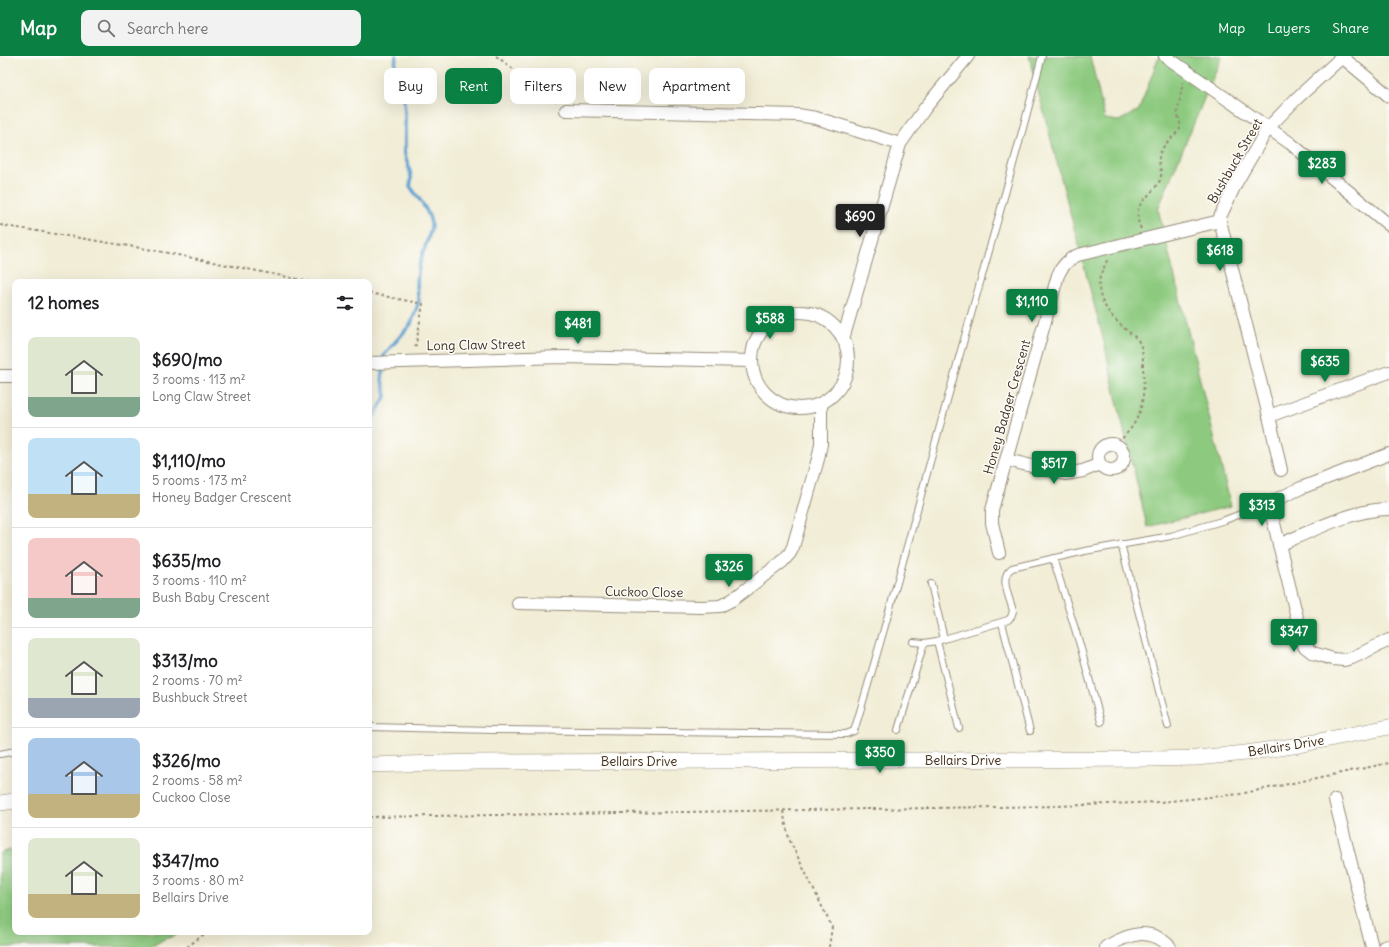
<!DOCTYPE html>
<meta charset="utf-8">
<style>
body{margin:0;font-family:Delius,sans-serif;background:#f2f2f2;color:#202124;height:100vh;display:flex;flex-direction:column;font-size:15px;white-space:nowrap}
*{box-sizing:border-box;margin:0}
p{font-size:13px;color:#757577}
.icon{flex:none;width:22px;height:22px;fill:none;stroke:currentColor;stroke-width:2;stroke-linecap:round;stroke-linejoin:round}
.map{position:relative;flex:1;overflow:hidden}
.drawer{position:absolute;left:12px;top:223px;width:360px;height:656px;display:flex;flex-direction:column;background:#fff;border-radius:8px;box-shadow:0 4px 16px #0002}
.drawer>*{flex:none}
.banner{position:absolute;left:384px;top:12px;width:380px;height:36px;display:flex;gap:8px}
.price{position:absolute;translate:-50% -34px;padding:0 9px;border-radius:4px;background:#0b8043;color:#fff;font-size:13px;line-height:26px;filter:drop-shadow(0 1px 2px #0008)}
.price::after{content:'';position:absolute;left:50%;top:24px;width:12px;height:9px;margin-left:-6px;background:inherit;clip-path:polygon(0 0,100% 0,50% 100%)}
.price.active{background:#222;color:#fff}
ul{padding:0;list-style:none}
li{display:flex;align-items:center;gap:12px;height:100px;padding:0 16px}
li+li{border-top:1px solid #e0e0e0}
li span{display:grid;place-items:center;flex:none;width:112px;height:80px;border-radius:8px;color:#555}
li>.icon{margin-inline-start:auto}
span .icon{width:48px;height:48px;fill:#fffc;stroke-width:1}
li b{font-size:17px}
h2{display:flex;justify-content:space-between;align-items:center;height:48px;padding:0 16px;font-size:17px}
.tag{padding:0 14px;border-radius:8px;background:#fff;box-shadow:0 4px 16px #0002;font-size:14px;line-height:36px}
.tag.active{background:#0b8043;color:#fff}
header{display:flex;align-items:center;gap:24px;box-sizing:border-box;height:56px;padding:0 20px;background:#0b8043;color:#fff}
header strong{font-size:19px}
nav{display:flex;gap:22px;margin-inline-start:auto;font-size:14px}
.search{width:280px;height:36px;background:#f2f2f2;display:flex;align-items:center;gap:10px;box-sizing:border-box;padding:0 14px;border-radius:8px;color:#757577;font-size:15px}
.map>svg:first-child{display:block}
.green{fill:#8dca7f;stroke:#647a4e}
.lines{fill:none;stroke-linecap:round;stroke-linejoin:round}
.stream{stroke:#5da0d1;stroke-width:3.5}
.service-casing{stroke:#968c7a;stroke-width:8}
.minor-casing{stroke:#968c7a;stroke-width:14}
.tertiary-casing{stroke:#968c7a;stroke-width:16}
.path{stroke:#968c7a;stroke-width:2;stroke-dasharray:3 3;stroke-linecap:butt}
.service{stroke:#fff;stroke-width:6}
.minor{stroke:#fff;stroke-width:12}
.tertiary{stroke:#fff;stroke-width:15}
.labels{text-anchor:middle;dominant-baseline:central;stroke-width:3;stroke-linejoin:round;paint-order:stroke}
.street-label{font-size:13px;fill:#3b2a1e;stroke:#fdfcf7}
</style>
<header>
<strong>Map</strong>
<div class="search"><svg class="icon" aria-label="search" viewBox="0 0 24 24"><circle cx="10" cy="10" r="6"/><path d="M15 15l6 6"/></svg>Search here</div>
<nav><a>Map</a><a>Layers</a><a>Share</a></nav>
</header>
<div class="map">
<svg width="1389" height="891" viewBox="0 0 1389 891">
<rect width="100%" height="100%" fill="#fdfcf7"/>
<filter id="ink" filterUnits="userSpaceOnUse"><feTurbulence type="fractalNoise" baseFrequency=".025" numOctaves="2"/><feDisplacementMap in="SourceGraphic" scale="8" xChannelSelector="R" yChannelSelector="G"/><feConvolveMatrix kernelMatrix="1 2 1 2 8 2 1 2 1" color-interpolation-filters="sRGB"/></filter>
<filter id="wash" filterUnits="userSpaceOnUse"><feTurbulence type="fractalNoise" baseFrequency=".012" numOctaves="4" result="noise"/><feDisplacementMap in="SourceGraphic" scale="16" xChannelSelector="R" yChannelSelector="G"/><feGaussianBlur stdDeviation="0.9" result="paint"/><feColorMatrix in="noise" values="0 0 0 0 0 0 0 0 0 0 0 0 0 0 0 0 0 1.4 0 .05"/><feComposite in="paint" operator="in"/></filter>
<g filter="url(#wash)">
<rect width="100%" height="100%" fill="#f1edd6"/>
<g class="green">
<path d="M1029,0H1090L1105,63L1119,65L1139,54L1159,0H1222L1158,153L1231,450L1147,471C1134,411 1117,351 1105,290Z"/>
<polygon points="15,792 15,876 180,876 177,879 164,883 151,891 0,891 0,797"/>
</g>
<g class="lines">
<g class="stream">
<path d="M396,0L395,10L402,20L405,57V90L404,94C406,107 414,118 410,130C418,142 429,154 431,168C432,177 423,194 421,203C417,217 416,232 419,246"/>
<polyline points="369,370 386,339 382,325 384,299 411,268 418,248"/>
</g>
</g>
</g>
<g filter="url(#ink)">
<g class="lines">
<defs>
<g id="service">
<polyline points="1121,488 1168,670"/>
<polyline points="1053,502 1080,589 1101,666"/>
<polyline points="931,528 944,583"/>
<polyline points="1002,567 1030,675"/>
<polyline points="937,585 959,672"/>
<path d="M913,586L924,587L937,585L1008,564L1011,561L1013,555C1010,542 998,521 1012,512L1085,495L1171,480L1225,464L1269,447"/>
<path d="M369,671L493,674L846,678L854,675C891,556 921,436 955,316C984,211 1015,106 1042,0"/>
<polyline points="898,674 924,587"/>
<polyline points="0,698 15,695"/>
</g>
<g id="minor">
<polyline points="1165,0 1290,87 1389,169"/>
<polyline points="1341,0 1389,40"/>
<polyline points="566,54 798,59 816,62 900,88"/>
<circle cx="800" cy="304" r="48"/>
<polyline points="843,283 900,88 925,52 968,0"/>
<polyline points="369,307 562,301 751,305"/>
<polyline points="0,320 15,320"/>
<polyline points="1269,360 1389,316"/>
<circle cx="1111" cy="401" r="13"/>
<polyline points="1389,398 1301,432 1269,447 1304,590 1313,597 1333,603 1344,604 1352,602 1389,584"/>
<polyline points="1007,404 1065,418 1083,415 1100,408"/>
<polyline points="1281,414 1269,360 1220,165 1220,161 1236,127 1268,72 1296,43 1342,1"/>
<path d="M1279,489C1312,475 1353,453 1389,453"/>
<path d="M999,497L992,467V454L1058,219C1062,210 1068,203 1078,199L1220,165"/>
<polyline points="518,547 702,551 720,550 732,544 782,506 790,497 793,491 818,403 821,388 821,348"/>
<polyline points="1335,744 1372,891"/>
<path d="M1106,891C1128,878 1150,870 1170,891"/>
<polyline points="1384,891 1389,890"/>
</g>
<g id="tertiary">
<polyline points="369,709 477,706 1154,703 1196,702 1246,697 1299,689 1389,671"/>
<polyline points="0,747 15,745"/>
</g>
</defs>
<use href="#service" class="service-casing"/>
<use href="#minor" class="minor-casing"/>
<use href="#tertiary" class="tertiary-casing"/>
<g class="path">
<polyline points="496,0 557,46"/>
<polyline points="0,169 153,194 312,226"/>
<path d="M1141,173C1130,148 1147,145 1159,126C1165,116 1156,107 1160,97C1163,89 1175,79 1180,73V65L1177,58L1183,26"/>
<path d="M1107,204C1105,210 1102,215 1100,221C1095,241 1109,259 1123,271C1128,276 1137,281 1140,288C1143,295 1143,303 1143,309C1144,328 1145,349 1135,366C1130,375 1122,382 1116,390"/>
<polyline points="369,237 423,248 415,294"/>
<polyline points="783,755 789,783 832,871 829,891"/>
<polyline points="369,761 1058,750 1160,746 1240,738 1389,707"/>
<polyline points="187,891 207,876"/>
</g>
<use href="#service" class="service"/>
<use href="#minor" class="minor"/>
<use href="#tertiary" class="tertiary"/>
</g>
</g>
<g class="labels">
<g class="street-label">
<text transform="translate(1235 105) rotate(-60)">Bushbuck Street</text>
<text transform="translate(476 289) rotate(-1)">Long Claw Street</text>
<text transform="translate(1007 351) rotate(-74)">Honey Badger Crescent</text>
<text transform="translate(644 536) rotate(1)">Cuckoo Close</text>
<text transform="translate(1286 690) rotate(-9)">Bellairs Drive</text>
<text x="963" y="704">Bellairs Drive</text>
<text x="639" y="705">Bellairs Drive</text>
</g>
</g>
</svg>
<b class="price" style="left:1322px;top:129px">$283</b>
<b class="price active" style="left:860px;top:182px">$690</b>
<b class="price" style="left:1220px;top:216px">$618</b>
<b class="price" style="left:1032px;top:267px">$1,110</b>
<b class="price" style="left:770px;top:284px">$588</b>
<b class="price" style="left:578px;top:289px">$481</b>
<b class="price" style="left:1325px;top:327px">$635</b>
<b class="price" style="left:1054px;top:429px">$517</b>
<b class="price" style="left:1262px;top:471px">$313</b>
<b class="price" style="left:729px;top:532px">$326</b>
<b class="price" style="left:1294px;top:597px">$347</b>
<b class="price" style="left:880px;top:718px">$350</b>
<div class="banner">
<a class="tag">Buy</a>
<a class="tag active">Rent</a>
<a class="tag">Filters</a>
<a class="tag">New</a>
<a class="tag">Apartment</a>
</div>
<section class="drawer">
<h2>12 homes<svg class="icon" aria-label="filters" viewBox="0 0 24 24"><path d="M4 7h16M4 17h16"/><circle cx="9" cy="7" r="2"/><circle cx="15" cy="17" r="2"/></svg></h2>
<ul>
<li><span style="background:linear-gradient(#dfe7d0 75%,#7fa58c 0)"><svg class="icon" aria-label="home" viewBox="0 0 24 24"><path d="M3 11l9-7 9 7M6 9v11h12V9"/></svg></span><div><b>$690/mo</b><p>3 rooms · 113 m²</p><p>Long Claw Street</p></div></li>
<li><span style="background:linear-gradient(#bfe0f5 70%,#c2b280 0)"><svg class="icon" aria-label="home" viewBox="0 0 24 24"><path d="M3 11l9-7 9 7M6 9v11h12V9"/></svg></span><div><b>$1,110/mo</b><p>5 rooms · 173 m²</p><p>Honey Badger Crescent</p></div></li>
<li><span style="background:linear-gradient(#f6c9c9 75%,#7fa58c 0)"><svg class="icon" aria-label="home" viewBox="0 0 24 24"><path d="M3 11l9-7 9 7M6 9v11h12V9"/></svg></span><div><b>$635/mo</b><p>3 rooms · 110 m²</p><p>Bush Baby Crescent</p></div></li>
<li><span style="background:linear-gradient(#dfe7d0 75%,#9aa5b1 0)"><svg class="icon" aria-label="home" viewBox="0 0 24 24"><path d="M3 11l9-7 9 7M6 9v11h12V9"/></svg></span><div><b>$313/mo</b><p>2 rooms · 70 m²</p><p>Bushbuck Street</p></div></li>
<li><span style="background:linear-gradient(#a9c7e8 70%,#c2b280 0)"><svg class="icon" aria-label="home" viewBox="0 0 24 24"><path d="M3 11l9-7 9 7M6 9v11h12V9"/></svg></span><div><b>$326/mo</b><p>2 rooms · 58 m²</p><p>Cuckoo Close</p></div></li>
<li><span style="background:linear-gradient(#dfe7d0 70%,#c2b280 0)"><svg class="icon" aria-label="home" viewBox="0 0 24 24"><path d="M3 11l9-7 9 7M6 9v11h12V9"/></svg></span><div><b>$347/mo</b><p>3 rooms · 80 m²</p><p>Bellairs Drive</p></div></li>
</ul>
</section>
</div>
